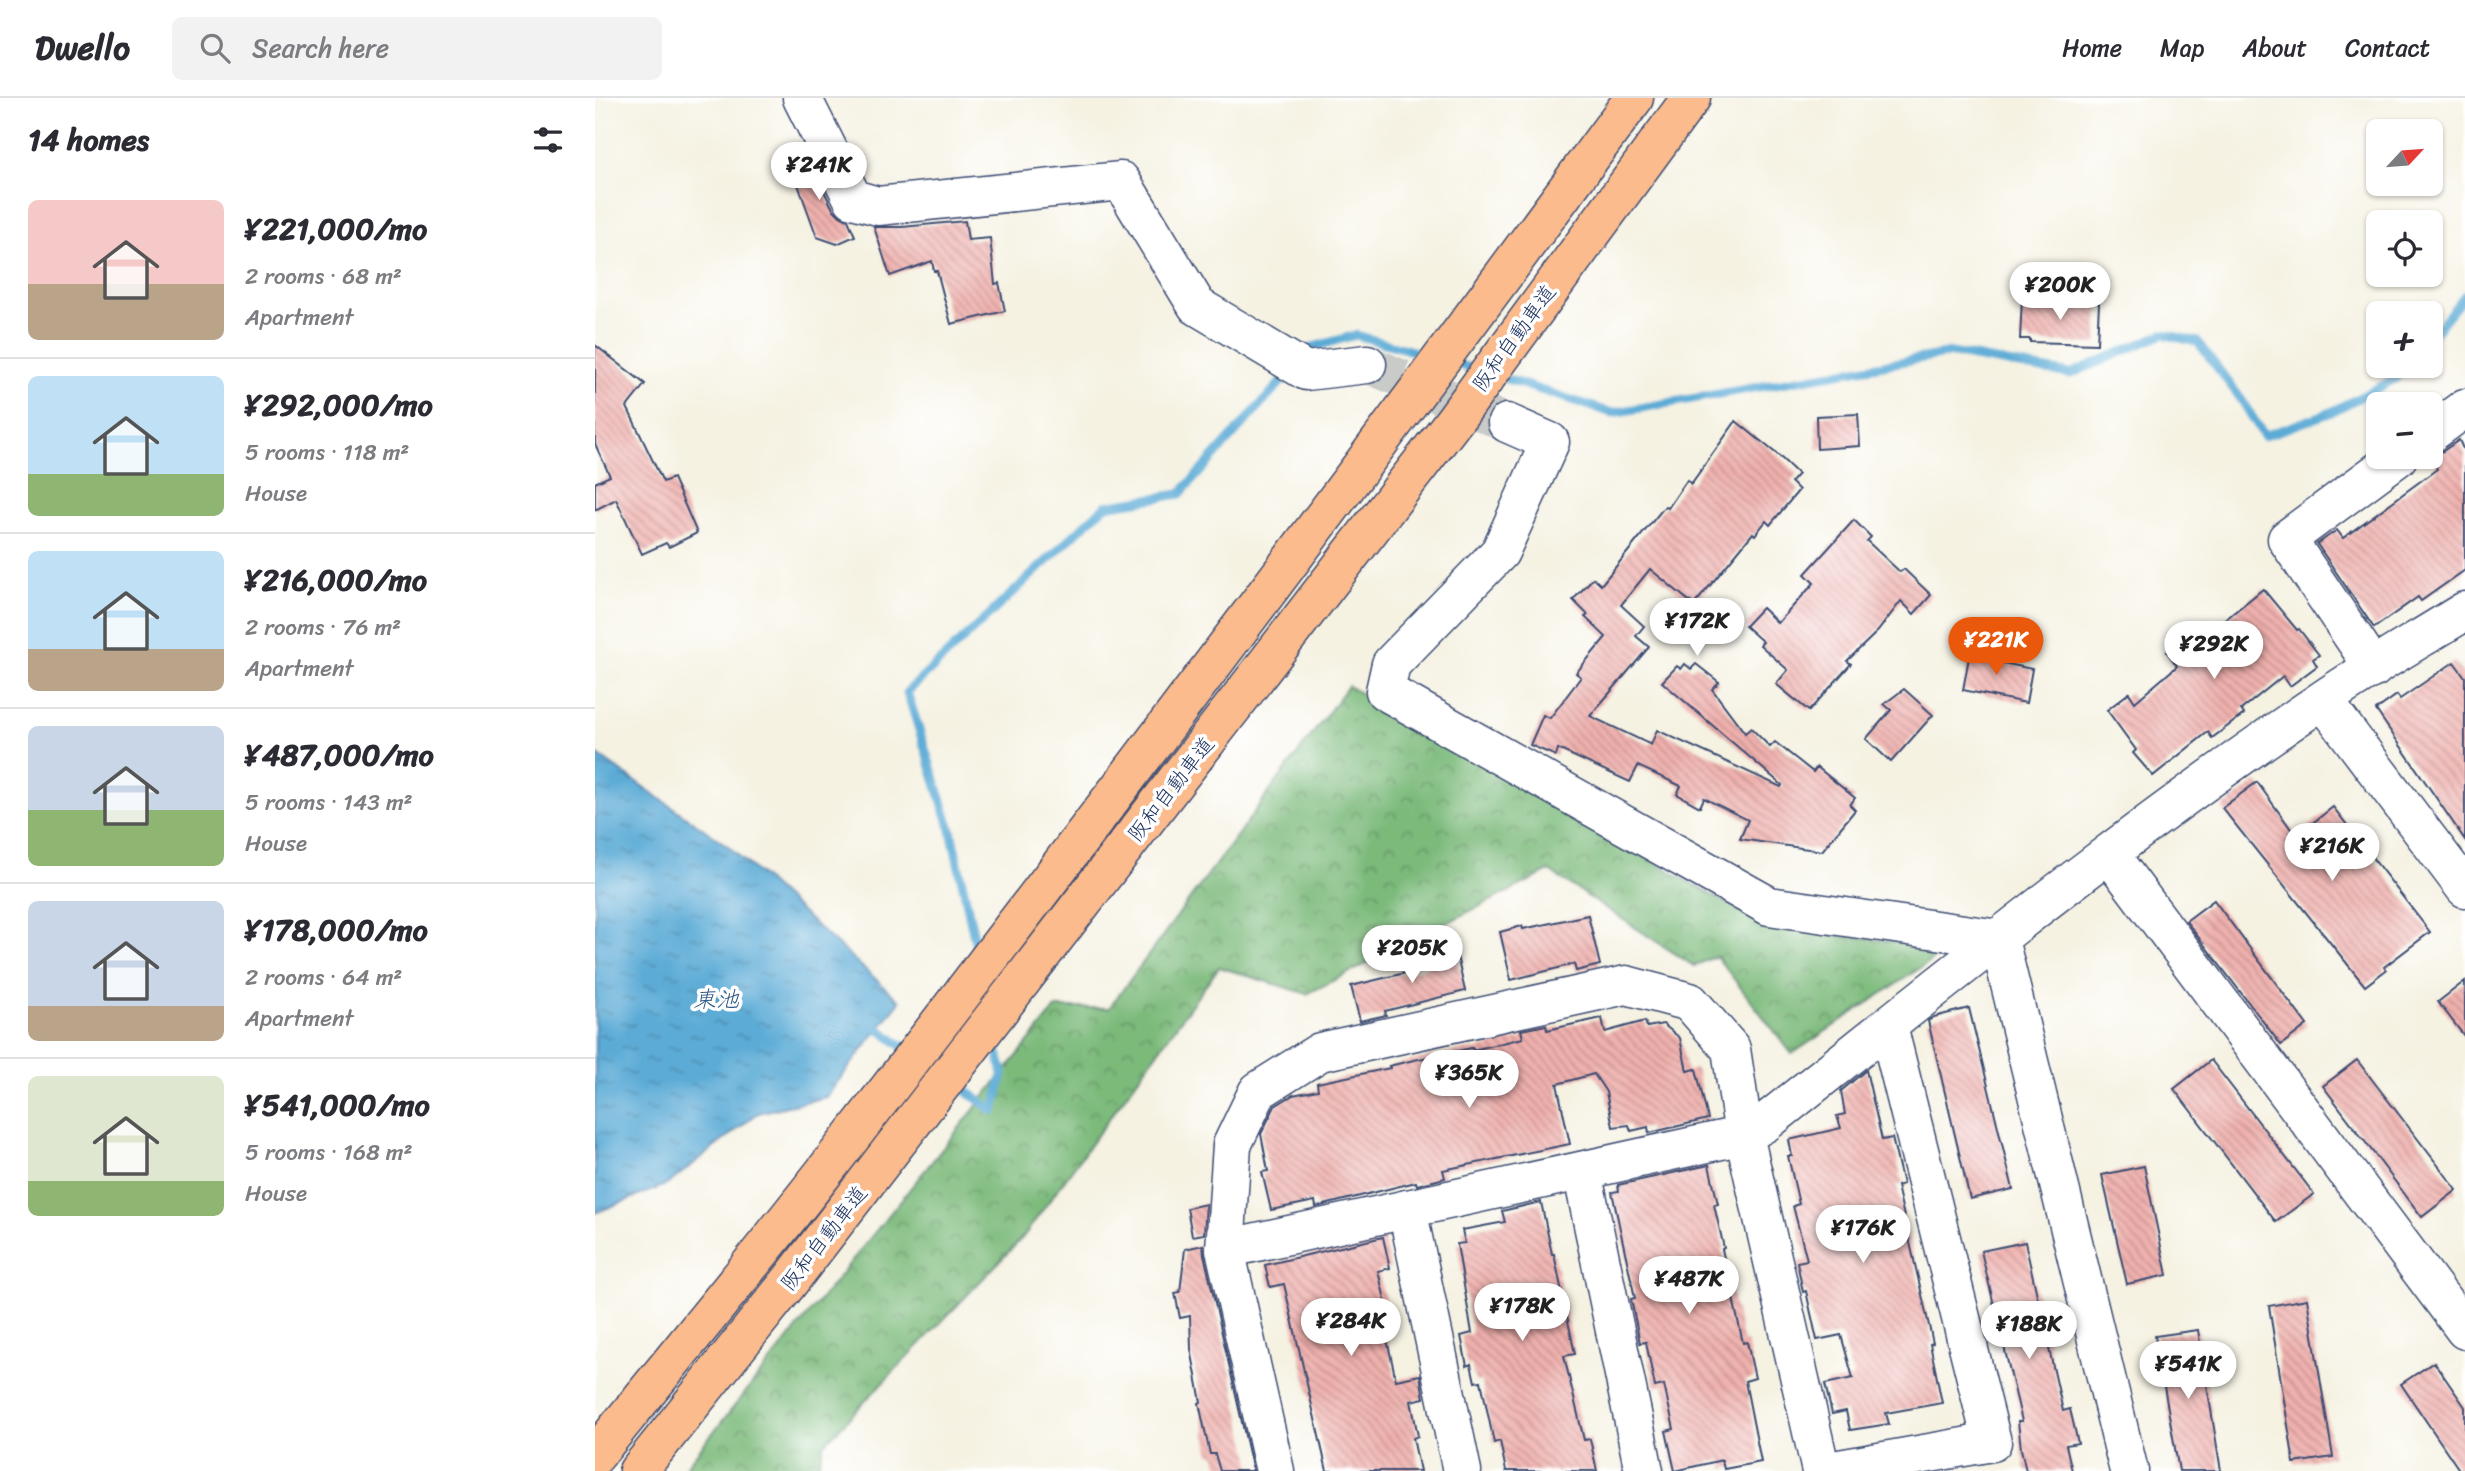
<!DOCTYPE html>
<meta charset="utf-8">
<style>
body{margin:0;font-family:Sriracha,"Klee One",sans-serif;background:#f2f2f3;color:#2b2b33;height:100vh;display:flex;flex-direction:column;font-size:26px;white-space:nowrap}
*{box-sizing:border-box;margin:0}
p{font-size:23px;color:#7c7c81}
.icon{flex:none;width:38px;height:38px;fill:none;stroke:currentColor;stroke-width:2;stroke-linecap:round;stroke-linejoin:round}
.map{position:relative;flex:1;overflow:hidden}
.sheet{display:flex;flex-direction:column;background:#fff;width:595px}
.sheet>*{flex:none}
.needle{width:46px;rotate:64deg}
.tools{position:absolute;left:1771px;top:21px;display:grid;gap:14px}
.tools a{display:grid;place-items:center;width:77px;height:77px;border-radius:10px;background:#fff;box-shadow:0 2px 5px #0004;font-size:35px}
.price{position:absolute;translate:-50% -60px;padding:0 16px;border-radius:24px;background:#fff;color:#222;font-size:23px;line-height:46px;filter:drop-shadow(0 2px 4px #0008)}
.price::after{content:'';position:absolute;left:50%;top:42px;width:21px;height:16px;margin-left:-10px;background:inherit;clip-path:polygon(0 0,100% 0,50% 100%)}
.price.selected{background:#ea580c;color:#fff}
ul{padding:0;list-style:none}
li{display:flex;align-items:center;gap:21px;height:175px;padding:0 28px}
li+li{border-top:2px solid #e1e1e2}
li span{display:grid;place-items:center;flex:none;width:196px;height:140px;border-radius:10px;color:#555}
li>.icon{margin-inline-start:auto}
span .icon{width:84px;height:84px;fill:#fffc;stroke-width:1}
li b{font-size:30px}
h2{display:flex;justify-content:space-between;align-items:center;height:84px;padding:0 28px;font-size:30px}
header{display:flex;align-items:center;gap:42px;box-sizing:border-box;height:98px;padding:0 35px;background:#fff;border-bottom:2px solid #e1e1e2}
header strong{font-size:33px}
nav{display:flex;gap:38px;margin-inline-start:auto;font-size:24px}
.search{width:490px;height:63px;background:#f2f2f3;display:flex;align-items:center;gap:18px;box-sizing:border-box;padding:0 24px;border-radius:10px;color:#7c7c81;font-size:26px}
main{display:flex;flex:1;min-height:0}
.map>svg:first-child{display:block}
.forest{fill:url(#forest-crowns);stroke:#4c746c;stroke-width:2}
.water{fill:url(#water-ripples);stroke:#3c6d9a;stroke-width:2}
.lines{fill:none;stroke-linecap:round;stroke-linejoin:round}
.stream{stroke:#5cabd6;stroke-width:9}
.building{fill:url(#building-back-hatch)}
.minor-tunnel{stroke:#c9cbc8;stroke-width:38;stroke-dasharray:38 19;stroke-linecap:butt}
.minor-casing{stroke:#3c4c72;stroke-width:41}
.highway-casing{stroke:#3c4c72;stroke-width:41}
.minor{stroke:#fff;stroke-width:38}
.highway{stroke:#fbbb8d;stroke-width:38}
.labels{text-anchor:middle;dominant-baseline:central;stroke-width:7;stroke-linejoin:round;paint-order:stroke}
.street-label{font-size:21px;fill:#1b2f5e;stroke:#fff}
.water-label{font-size:23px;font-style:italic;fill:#325a88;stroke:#fff}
</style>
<header>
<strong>Dwello</strong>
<div class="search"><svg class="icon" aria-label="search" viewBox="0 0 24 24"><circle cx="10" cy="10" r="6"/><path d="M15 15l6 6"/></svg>Search here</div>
<nav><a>Home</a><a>Map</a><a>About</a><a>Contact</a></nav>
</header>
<main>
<section class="sheet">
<h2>14 homes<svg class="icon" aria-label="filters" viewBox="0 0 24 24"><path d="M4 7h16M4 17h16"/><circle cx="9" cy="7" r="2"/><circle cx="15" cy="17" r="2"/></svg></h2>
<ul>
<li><span style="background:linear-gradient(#f6c9c9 60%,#b9a48a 0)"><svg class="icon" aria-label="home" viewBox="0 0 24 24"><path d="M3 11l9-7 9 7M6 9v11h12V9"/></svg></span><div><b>¥221,000/mo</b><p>2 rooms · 68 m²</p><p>Apartment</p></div></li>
<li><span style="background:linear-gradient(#bfe0f5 70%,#8fb573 0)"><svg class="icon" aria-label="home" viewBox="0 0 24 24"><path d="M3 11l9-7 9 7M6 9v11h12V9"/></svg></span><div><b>¥292,000/mo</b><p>5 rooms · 118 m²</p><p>House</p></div></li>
<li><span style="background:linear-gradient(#bfe0f5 70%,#b9a48a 0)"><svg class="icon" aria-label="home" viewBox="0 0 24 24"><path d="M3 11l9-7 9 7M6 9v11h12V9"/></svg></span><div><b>¥216,000/mo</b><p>2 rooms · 76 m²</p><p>Apartment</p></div></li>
<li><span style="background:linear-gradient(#c9d6e8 60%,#8fb573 0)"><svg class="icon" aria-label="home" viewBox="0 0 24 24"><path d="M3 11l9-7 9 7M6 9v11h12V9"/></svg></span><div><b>¥487,000/mo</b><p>5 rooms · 143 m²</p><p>House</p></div></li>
<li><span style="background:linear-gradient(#c9d6e8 75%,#b9a48a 0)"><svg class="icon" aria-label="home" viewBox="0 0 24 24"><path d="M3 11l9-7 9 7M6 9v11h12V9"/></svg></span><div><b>¥178,000/mo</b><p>2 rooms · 64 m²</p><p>Apartment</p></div></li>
<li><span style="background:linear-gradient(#dfe7d0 75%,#8fb573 0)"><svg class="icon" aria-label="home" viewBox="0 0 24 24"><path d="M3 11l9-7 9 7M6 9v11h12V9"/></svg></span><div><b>¥541,000/mo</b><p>5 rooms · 168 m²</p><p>House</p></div></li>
</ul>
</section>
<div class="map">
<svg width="1870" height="1373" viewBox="0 0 1870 1373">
<defs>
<pattern id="forest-crowns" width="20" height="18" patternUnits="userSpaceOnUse" patternTransform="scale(1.75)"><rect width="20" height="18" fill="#7cba7a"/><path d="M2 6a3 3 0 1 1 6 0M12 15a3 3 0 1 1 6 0" fill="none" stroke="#659867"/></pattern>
<pattern id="water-ripples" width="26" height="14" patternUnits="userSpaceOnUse" patternTransform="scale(1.75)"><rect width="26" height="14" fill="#5cabd6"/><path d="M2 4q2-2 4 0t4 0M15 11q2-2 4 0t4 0" fill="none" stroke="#4b8cb1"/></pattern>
<pattern id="building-back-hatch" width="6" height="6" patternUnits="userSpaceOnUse" patternTransform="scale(1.75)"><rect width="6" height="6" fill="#f0b1ad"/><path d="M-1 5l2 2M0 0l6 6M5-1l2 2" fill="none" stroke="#c29090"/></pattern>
</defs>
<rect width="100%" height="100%" fill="#fff"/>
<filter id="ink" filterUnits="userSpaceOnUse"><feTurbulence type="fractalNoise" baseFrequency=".0143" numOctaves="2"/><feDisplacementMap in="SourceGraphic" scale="14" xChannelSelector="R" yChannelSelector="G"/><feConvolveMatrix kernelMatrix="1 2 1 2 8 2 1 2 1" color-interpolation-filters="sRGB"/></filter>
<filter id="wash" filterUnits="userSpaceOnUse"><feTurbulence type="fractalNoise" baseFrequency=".00686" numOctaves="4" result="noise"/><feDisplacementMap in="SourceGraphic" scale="28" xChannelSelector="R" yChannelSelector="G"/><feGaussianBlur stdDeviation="1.57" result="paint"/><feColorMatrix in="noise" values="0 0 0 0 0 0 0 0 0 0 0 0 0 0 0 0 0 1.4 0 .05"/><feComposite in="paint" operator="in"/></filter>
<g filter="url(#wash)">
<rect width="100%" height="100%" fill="#f5f2e2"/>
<polygon class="forest" points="753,588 1173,829 1355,850 1197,956 1121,858 1099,868 954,773 712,896 624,869 428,1139 229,1346 222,1373 87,1373 461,910 514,910"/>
<polygon class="water" points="0,655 133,748 305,903 231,999 163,1015 73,1086 0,1115"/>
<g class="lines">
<g class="stream">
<polyline points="1836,239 1870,197"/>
<polyline points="708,260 718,249 761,237 835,258"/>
<polyline points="855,264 885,273"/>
<polyline points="902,278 1017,315 1356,255 1475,276 1568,236 1603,244 1646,301 1669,338 1734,315 1800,281 1811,268"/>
<polyline points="383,858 356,732 312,594 510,408 585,396 696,273"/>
<polyline points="274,924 314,953"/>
<polyline points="360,985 399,1013 408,976 399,937"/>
</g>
</g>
<g id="blocks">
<g class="building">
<polygon points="208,51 238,111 245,118 253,122 260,138 242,146 222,139 192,56"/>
<polygon points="370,123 373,142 395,140 400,186 404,185 410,213 356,226 342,173 339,173 337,163 295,178 279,129 307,129"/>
<polygon points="1427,201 1504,205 1502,246 1435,244 1435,241 1425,241"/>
<polygon points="0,247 50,286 32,309 68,384 78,380 102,435 74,449 71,445 47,456 21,401 0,412 0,385 15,378 0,346"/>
<polygon points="1263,316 1265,348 1222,351 1221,318"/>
<polygon points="1141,323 1183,357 1203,376 1196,384 1204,392 1175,427 1171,423 1160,437 1158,435 1099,507 1055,471 1026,507 1049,528 1041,538 1054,549 995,618 1056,647 1062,632 1186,689 1187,687 1067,584 1082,568 1086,571 1090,566 1096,571 1101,566 1124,584 1117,591 1150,635 1156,630 1175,649 1180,644 1218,674 1222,669 1260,700 1255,707 1260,712 1227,753 1145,741 1153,722 1109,700 1105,709 1082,696 1086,688 1043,668 1035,684 963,651 961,658 935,647 948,617 955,620 986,579 981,575 1011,539 990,519 993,517 978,502 998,480 1006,487 1070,408 1073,410 1092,382 1096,386"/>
<polygon points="1864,342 1870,355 1870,472 1826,503 1823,499 1779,530 1722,446 1742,432 1748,440 1842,371 1836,356 1848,353"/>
<polygon points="1259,422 1276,439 1272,443 1305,474 1309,471 1336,497 1319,516 1306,503 1283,533 1252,563 1256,566 1214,613 1181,586 1193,572 1165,547 1168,544 1150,528 1167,510 1183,525 1219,485 1210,476"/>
<polygon points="1668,491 1702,532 1704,531 1724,557 1718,561 1722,568 1695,588 1688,578 1646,612 1649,616 1617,640 1613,634 1558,678 1538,655 1541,652 1512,612 1534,595 1540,604 1582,568 1572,554 1609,524 1616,533"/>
<polygon points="1376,548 1400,553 1398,563 1437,571 1431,605 1368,592"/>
<polygon points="1859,564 1870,579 1870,742 1781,612 1802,597 1805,601"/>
<polygon points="1309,591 1338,617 1296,664 1271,641 1296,612 1289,606"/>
<polygon points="1662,684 1701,738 1738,709 1835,834 1789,869 1791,872 1770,888 1627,710"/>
<polygon points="1619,802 1712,927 1686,947 1591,823"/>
<polygon points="993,817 1005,867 981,873 979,866 916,882 905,834 927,828 928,831"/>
<polygon points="859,845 870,893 790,913 791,917 765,923 756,888 831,870 826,852"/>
<polygon points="1870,883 1870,939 1843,904"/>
<polygon points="1374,910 1418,1091 1375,1101 1333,923 1339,919"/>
<polygon points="1007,920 1010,934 1050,923 1052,929 1068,926 1085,940 1092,973 1101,971 1113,1021 1054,1035 1053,1029 1036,1033 1034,1027 1018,1029 1011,994 999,976 962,986 975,1046 848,1072 850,1080 822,1087 821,1084 721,1109 720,1103 676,1112 667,1074 673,1073 666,1036 680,1008 698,997 723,992 722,985 795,970 794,968 819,962 877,950 878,952 928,940 926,932 951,927 952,932"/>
<polygon points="1616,962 1719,1096 1681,1124 1579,991"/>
<polygon points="1762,962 1862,1092 1827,1119 1728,988"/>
<polygon points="1271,972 1287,1042 1297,1040 1308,1086 1302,1088 1338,1245 1335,1246 1347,1305 1291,1315 1294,1326 1255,1332 1251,1313 1237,1316 1230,1286 1258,1280 1246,1237 1222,1242 1211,1193 1208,1194 1202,1164 1212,1162 1198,1108 1204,1106 1193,1058 1197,1058 1194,1042 1246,1030 1242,1018 1250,1016 1246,993"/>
<polygon points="1114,1067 1123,1106 1119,1107 1129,1150 1127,1151 1148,1245 1152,1244 1160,1280 1150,1283 1166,1364 1129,1371 1127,1362 1080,1373 1071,1333 1079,1331 1069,1287 1060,1289 1051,1244 1045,1245 1036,1201 1040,1200 1017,1094 1024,1093 1023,1087"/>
<polygon points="1549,1068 1572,1177 1532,1186 1507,1077"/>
<polygon points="946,1104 957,1156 959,1156 980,1256 969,1258 989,1342 995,1341 1002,1373 911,1373 905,1343 899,1345 886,1283 880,1284 876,1266 872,1268 866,1238 877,1235 862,1146 870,1145 867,1132 910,1124 907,1113"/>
<polygon points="611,1106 609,1136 597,1138 592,1110"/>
<polygon points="788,1139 795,1170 783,1173 795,1222 788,1224 801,1282 825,1277 829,1300 816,1303 823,1338 818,1340 825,1373 732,1373 689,1186 675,1189 670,1167"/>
<polygon points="1430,1144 1468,1313 1475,1311 1483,1345 1471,1347 1477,1373 1431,1373 1426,1351 1423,1323 1427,1323 1386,1153"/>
<polygon points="608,1147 609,1156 658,1373 625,1373 620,1356 615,1356 604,1305 606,1304 596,1251 595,1218 585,1220 580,1195 585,1194 590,1151"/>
<polygon points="1712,1201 1738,1359 1699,1365 1674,1208"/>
<polygon points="1603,1232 1626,1373 1584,1373 1560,1238"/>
<polygon points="1839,1264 1870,1309 1870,1373 1865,1373 1806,1286"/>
</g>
</g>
</g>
<g filter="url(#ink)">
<use href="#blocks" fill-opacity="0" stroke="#3c4c72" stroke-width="2"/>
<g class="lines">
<polyline class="minor-tunnel" points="772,266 912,325"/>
<defs>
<g id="minor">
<polyline points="207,0 258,101 283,108 526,83 602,208 711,273 772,266"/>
<polyline points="912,325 955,344 905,454 796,566 790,593 1174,808 1404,841"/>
<polyline points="1836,335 1870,310"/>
<polyline points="1779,570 1692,441 1803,359"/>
<polyline points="1728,602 1870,790"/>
<polyline points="1515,757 1870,1232"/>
<polyline points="1404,841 1534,1373"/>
<polyline points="987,1073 1049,1373"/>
<polyline points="812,1111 867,1373"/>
<path d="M630,1151L1149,1037L1170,1025C1352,881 1533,733 1726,603C1773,571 1822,543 1870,513"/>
<polyline points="680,1373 630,1151 637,1047 663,993 725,954 1031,887 1095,904 1136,951 1149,1037 1226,1373"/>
<polyline points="1233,1373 1397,1344 1293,928"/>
</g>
<g id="highway">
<path d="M0,1358C79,1260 160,1163 237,1064C510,713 776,358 1039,0"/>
<polyline points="43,1373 195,1183 861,320 1096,0"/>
</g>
</defs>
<use href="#minor" class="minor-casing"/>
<use href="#highway" class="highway-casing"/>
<use href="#minor" class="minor"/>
<use href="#highway" class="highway"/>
</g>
</g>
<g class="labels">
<g class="street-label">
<text transform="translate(919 240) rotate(-54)">阪和自動車道</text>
<text transform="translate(576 691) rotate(-52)">阪和自動車道</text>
<text transform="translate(229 1140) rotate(-52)">阪和自動車道</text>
</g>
<g class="water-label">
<text x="121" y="901">東池</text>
</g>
</g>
</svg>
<div class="tools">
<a><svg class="needle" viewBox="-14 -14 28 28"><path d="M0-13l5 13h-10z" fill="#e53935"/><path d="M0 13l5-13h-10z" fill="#7c7c81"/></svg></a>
<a><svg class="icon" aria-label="locate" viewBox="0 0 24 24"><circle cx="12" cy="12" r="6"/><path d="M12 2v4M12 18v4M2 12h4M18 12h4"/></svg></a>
<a>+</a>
<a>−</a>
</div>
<b class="price" style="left:224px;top:104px">¥241K</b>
<b class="price" style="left:1465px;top:224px">¥200K</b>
<b class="price" style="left:1102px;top:560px">¥172K</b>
<b class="price selected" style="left:1401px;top:579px">¥221K</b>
<b class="price" style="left:1619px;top:583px">¥292K</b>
<b class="price" style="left:1737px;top:785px">¥216K</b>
<b class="price" style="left:817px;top:887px">¥205K</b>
<b class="price" style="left:874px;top:1012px">¥365K</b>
<b class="price" style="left:1268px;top:1167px">¥176K</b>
<b class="price" style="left:1094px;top:1218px">¥487K</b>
<b class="price" style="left:927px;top:1245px">¥178K</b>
<b class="price" style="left:756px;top:1260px">¥284K</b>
<b class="price" style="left:1434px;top:1263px">¥188K</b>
<b class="price" style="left:1593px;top:1303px">¥541K</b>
</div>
</main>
